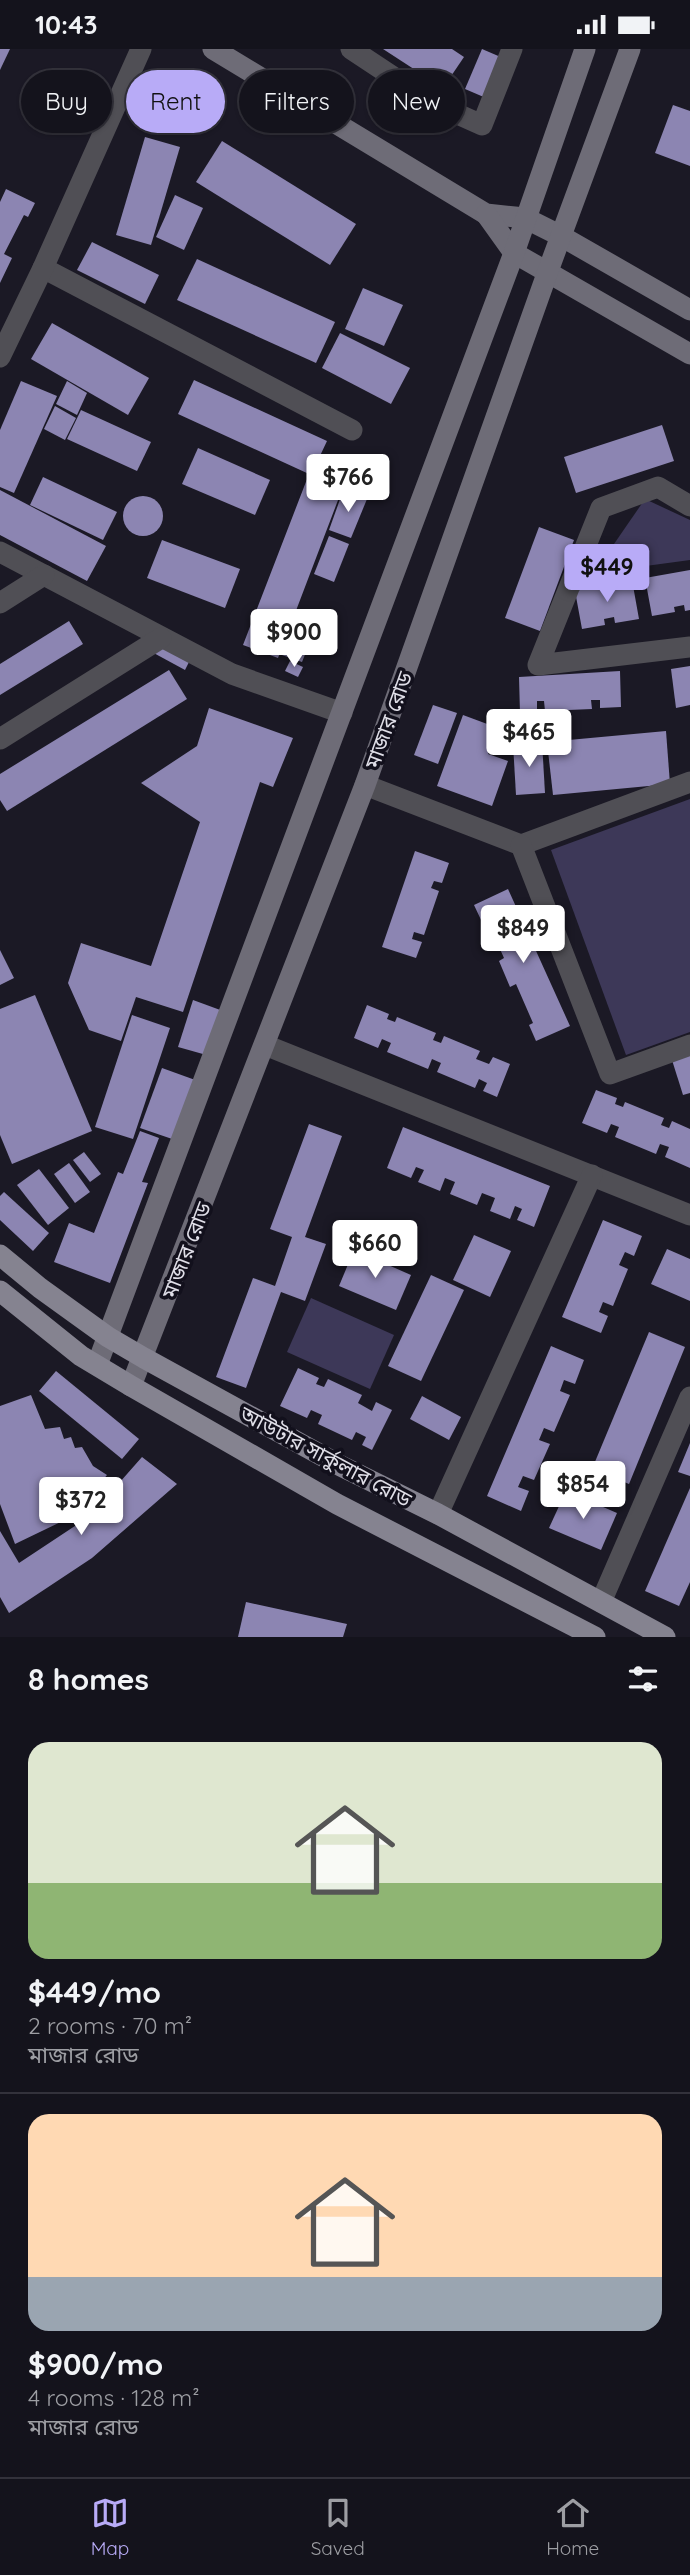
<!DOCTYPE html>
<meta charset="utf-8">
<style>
body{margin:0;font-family:Quicksand,"Noto Sans Bengali",sans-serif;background:#212029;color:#f1f3f6;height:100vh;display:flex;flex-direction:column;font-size:26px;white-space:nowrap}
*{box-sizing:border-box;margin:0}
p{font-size:23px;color:#9d9ea3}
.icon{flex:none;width:38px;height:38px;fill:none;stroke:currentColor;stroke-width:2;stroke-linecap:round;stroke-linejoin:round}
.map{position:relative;height:1588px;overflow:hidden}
.side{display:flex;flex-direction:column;background:#14131c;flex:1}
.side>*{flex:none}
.banner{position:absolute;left:21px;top:21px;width:649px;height:63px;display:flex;gap:14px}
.price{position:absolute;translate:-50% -60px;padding:0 16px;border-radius:7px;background:#fff;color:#222;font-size:23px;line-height:46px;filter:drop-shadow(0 2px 4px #0008)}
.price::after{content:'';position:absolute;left:50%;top:42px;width:21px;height:16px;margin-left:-10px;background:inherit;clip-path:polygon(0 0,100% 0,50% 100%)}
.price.current{background:#b8abf7;color:#111}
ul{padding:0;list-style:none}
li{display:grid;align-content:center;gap:14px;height:371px;padding:0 28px}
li+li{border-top:2px solid #33323b}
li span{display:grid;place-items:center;height:217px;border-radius:21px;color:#555}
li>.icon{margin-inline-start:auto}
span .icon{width:126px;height:126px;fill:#fffc;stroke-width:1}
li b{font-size:30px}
h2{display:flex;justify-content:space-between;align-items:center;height:84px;padding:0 28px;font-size:30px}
.pill{padding:0 24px;border-radius:32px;background:#14131c;box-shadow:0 2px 5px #0004,0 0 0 2px #33323b;font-size:24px;line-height:63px}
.pill.current{background:#b8abf7;color:#111}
.status{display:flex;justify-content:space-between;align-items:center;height:49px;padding:0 35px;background:#14131c;direction:ltr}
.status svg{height:19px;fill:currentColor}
.dock{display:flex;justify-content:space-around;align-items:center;height:98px;border-top:2px solid #33323b;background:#14131c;font-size:19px;color:#9d9ea3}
.dock a{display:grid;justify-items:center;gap:4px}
.dock .current{color:#b8abf7}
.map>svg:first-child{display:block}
.green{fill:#3d3858}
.building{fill:#8c85b2}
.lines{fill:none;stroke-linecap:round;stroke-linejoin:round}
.street{stroke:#504f55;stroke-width:21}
.secondary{stroke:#6e6c77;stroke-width:21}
.primary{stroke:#858390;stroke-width:21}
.labels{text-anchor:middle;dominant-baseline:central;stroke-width:7;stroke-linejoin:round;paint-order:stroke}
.street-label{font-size:21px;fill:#e0dfe8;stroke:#12101c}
</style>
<div class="status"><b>10:43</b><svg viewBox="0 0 49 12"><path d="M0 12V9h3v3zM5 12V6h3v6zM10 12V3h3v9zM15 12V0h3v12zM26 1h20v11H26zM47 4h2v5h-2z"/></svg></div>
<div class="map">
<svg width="690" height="1588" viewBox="0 0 690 1588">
<rect width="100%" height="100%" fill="#1b1925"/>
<g class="green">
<polygon points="645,450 690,471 690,511 594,524"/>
<polygon points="690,750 690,983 626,1006 551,801"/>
<polygon points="311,1249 394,1286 370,1340 287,1303"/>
</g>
<g class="building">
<polygon points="0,0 10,0 0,21"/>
<polygon points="383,0 452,0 464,8 443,39"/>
<polygon points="482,0 503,9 486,49 465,40"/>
<polygon points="673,56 690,62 690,117 655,104"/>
<polygon points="145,88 180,98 151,196 116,186"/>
<polygon points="222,92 356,175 330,216 196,133"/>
<polygon points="6,140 35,154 28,168 24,166 4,205 12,209 0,234 0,153"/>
<polygon points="175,146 203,159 184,201 156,188"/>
<polygon points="92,193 159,226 145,255 77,221"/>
<polygon points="197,210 335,273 316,314 177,251"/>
<polygon points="363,239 403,256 384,297 345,280"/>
<polygon points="52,274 149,329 128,366 31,310"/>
<polygon points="340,284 410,319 391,355 322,319"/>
<polygon points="194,331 327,392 311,426 343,438 278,609 243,596 309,425 178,365"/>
<polygon points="21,332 57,347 14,444 0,438 0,381"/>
<polygon points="67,332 87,344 77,366 56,355"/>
<polygon points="55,357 76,369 65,391 44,380"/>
<polygon points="81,361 151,393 137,422 67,390"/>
<polygon points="662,376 674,412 576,444 564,408"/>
<polygon points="198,399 270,431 255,466 182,435"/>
<polygon points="43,428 117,463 103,491 30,456"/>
<polygon points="0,441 106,497 87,532 0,486"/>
<polygon points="343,442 367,450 351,489 329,481"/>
<circle cx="143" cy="467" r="20"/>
<polygon points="539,478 574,491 540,582 505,569"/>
<polygon points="329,487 349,495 334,533 314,525"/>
<polygon points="162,491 240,520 225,559 147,529"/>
<polygon points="690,521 690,561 685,562 684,556 674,558 675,563 652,567 645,529"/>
<polygon points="632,531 639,570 615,574 614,568 604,570 605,576 582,580 575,542"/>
<polygon points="296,568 317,575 302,613 282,606"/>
<polygon points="69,572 83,595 0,646 0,615"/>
<polygon points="158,588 192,607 185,621 150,602"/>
<polygon points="290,612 303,618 298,628 285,622"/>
<polygon points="690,617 690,656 676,659 671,620"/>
<polygon points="169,621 187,650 7,762 0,751 0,725"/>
<polygon points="620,622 621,658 600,659 600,651 591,651 592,660 545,662 544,652 537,652 537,663 520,664 519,628"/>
<polygon points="433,656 457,664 438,715 414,706"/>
<polygon points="209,659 293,689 273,738 260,733 183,963 136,948 121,992 89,981 68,934 81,894 151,917 200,773 141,734 197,697"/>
<polygon points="463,666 498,679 488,705 508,712 492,757 437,737"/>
<polygon points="666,682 670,735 553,746 547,693"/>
<polygon points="542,693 545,744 516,746 513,695"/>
<polygon points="415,802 449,814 442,834 434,832 431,839 439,842 424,886 414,883 412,890 422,893 416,909 382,898"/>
<polygon points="508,840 570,977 536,992 529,976 533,974 516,935 510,938 499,912 504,909 487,871 482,873 474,856"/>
<polygon points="0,901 14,929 0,936"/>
<polygon points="35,946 92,1082 12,1115 0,1086 0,960"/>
<polygon points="193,951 223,962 210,1007 178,998"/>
<polygon points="367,956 389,965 387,970 395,973 397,968 436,984 433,991 441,994 444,987 480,1002 476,1010 489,1015 493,1008 510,1015 497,1048 483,1042 487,1034 479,1030 475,1039 437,1023 441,1014 432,1010 428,1020 387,1003 391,994 382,990 378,999 354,989"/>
<polygon points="132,966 170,979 133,1090 95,1078"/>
<polygon points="690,1005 690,1044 683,1046 672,1011"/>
<polygon points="162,1019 198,1032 178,1092 140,1079"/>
<polygon points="596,1041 617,1049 615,1055 623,1058 625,1053 664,1069 661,1076 669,1079 672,1072 690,1080 690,1119 665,1108 669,1098 660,1095 656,1105 615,1088 619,1078 611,1075 607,1084 582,1074"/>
<polygon points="309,1075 342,1087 305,1188 326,1195 305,1252 281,1243 246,1339 216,1328 253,1229 275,1237 292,1188 270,1180"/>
<polygon points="403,1078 550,1137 534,1178 517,1171 522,1160 515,1157 510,1170 490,1162 495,1149 482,1144 477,1156 450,1145 455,1133 445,1129 440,1142 418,1133 424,1121 416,1118 411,1129 387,1119"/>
<polygon points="140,1082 159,1089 142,1133 148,1134 110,1234 54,1213 69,1174 94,1184 118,1123 123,1125"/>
<polygon points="84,1103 101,1125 90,1133 73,1111"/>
<polygon points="69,1114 90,1143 75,1154 54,1125"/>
<polygon points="39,1120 69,1159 48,1176 17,1136"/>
<polygon points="4,1143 49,1184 33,1202 0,1171 0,1147"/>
<polygon points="603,1171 642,1187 634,1207 625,1203 619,1216 628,1220 613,1257 603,1253 599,1263 608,1267 601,1284 562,1268"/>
<polygon points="474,1186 511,1202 490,1248 453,1231"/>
<polygon points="667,1200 690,1210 690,1252 651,1235"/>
<polygon points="354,1201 411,1226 396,1261 339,1237"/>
<polygon points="431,1226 464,1241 421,1332 388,1317"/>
<polygon points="649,1283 685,1298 629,1435 592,1420"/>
<polygon points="551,1297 584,1311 575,1335 564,1331 560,1342 570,1346 554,1383 544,1379 539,1391 550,1395 534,1431 523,1427 518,1438 529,1442 521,1462 487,1447"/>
<polygon points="298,1319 319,1329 316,1335 324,1338 328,1330 362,1346 358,1354 372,1362 376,1353 392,1361 372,1401 362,1396 366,1388 356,1383 352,1391 318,1375 322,1366 311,1361 307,1369 280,1357"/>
<polygon points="56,1322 139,1390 122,1410 39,1342"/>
<polygon points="31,1346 45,1380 60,1378 64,1390 71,1388 75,1399 82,1398 93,1417 107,1426 71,1468 15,1495 0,1455 0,1357"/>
<polygon points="422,1347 461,1368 449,1391 410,1370"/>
<polygon points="690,1394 690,1427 678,1423"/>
<polygon points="142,1408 177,1435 92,1509 9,1564 0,1548 0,1482 19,1514 90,1467"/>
<polygon points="690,1439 690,1533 679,1557 645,1542"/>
<polygon points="566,1442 617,1464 601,1501 549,1479"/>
<polygon points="246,1553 347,1575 343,1588 238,1588"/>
</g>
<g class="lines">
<g class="street">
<polyline points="351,0 416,43 444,59 482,76 512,0"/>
<polyline points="43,219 352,381"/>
<polyline points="0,308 43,219 141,0"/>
<polyline points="690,457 658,438 601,459 538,616 690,598"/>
<polyline points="0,503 232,625 342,664"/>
<polyline points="0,554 44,526"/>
<polyline points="0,690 161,589"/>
<polyline points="365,736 521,796 690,733"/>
<polyline points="521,796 610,1025 690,996"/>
<polyline points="265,996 690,1166"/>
<polyline points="438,1465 592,1126"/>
<polyline points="601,1553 690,1348"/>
</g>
<g class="secondary">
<polyline points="213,0 486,165 525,169 561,187 690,261"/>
<polyline points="486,165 514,204 690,305"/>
<polyline points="97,1316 514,204 585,0"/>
<polyline points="131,1337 365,736 548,222 630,0"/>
</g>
<g class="primary">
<polyline points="0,1206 40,1239 108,1288 144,1309 341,1417 438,1465 665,1588"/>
<polyline points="0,1242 81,1307 131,1337 337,1455 595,1588"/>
</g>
</g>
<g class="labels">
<g class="street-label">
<text transform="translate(388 671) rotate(-70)">মাজার রোড</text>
<text transform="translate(186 1201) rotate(-69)">মাজার রোড</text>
<text transform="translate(326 1407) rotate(28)">আউটার সার্কুলার রোড</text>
</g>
</g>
</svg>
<b class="price" style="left:348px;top:465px">$766</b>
<b class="price current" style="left:607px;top:555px">$449</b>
<b class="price" style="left:294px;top:620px">$900</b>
<b class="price" style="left:529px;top:720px">$465</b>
<b class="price" style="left:523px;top:916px">$849</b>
<b class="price" style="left:375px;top:1231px">$660</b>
<b class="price" style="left:583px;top:1472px">$854</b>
<b class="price" style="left:81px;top:1488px">$372</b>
<div class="banner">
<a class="pill">Buy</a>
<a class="pill current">Rent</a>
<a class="pill">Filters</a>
<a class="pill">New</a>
</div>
</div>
<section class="side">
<h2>8 homes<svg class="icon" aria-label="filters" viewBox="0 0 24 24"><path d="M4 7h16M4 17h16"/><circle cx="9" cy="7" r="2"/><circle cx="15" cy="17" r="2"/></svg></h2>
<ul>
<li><span style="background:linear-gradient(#dfe7d0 65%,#8fb573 0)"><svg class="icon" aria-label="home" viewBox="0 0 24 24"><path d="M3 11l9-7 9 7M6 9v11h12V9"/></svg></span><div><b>$449/mo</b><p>2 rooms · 70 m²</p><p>মাজার রোড</p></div></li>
<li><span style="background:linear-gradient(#ffd9b3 75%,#9aa5b1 0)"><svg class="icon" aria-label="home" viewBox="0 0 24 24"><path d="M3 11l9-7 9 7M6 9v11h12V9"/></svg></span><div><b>$900/mo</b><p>4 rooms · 128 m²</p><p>মাজার রোড</p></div></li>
</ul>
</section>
<nav class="dock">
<a class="current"><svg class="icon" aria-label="map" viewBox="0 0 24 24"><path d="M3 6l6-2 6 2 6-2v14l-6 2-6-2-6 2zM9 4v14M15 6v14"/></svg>Map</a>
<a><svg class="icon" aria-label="saved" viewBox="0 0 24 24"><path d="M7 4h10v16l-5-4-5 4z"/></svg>Saved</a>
<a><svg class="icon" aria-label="home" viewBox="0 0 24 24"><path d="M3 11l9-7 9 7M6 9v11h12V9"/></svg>Home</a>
</nav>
